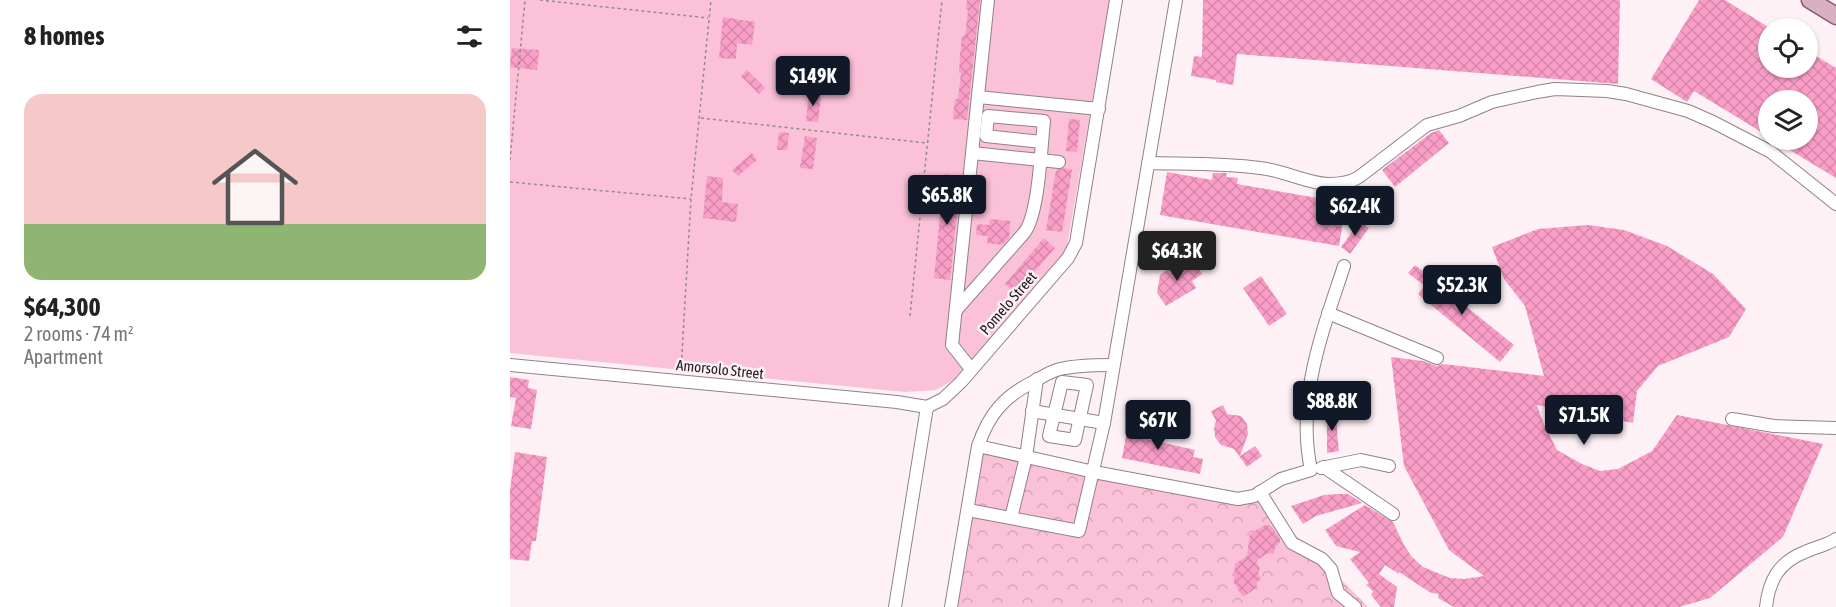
<!DOCTYPE html>
<meta charset="utf-8">
<style>
body{margin:0;font-family:"Asap Condensed",sans-serif;background:#f6f6f6;color:#222;height:100vh;display:flex;flex-direction:column;font-size:22px;white-space:nowrap}
*{box-sizing:border-box;margin:0}
p{font-size:20px;color:#767676}
.icon{flex:none;width:33px;height:33px;fill:none;stroke:currentColor;stroke-width:2;stroke-linecap:round;stroke-linejoin:round}
.map{position:relative;flex:1;overflow:hidden}
.side{display:flex;flex-direction:column;background:#fff;width:510px}
.side>*{flex:none}
.tools{position:absolute;left:1248px;top:18px;display:grid;gap:12px}
.tools a{display:grid;place-items:center;width:60px;height:60px;border-radius:50%;background:#fff;box-shadow:0 2px 4px #0004;font-size:30px}
.price{position:absolute;translate:-50% -51px;padding:0 14px;border-radius:6px;background:#111827;color:#fff;font-size:20px;line-height:39px;filter:drop-shadow(0 2px 3px #0008)}
.price::after{content:'';position:absolute;left:50%;top:36px;width:18px;height:14px;margin-left:-9px;background:inherit;clip-path:polygon(0 0,100% 0,50% 100%)}
.price.on{background:#222;color:#fff}
ul{padding:0;list-style:none}
li{display:grid;align-content:center;gap:12px;height:318px;padding:0 24px}
li span{display:grid;place-items:center;height:186px;border-radius:18px;color:#555}
li>.icon{margin-inline-start:auto}
span .icon{width:108px;height:108px;fill:#fffc;stroke-width:1}
li b{font-size:26px}
h2{display:flex;justify-content:space-between;align-items:center;height:72px;padding:0 24px;font-size:26px}
main{display:flex;flex:1;min-height:0}
.map>svg:first-child{display:block}
.green{fill:#fac1d9}
.park{fill:url(#park-crowns)}
.building{fill:url(#building-cross-hatch)}
.lines{fill:none;stroke-linecap:round;stroke-linejoin:round}
.minor-casing{stroke:#908287;stroke-width:14}
.major-casing{stroke:#88596e;stroke-width:19}
.path{stroke:#948b8e;stroke-width:1.5;stroke-dasharray:3 3;stroke-linecap:butt}
.minor{stroke:#fff;stroke-width:12}
.major{stroke:#d9b0c2;stroke-width:16}
.labels{text-anchor:middle;dominant-baseline:central;stroke-width:5;stroke-linejoin:round;paint-order:stroke}
.street-label{font-size:15px;fill:#1f1a1c;stroke:#fef1f6}
</style>
<main>
<section class="side">
<h2>8 homes<svg class="icon" aria-label="filters" viewBox="0 0 24 24"><path d="M4 7h16M4 17h16"/><circle cx="9" cy="7" r="2"/><circle cx="15" cy="17" r="2"/></svg></h2>
<ul>
<li><span style="background:linear-gradient(#f6c9c9 70%,#8fb573 0)"><svg class="icon" aria-label="home" viewBox="0 0 24 24"><path d="M3 11l9-7 9 7M6 9v11h12V9"/></svg></span><div><b>$64,300</b><p>2 rooms · 74 m²</p><p>Apartment</p></div></li>
</ul>
</section>
<div class="map">
<svg width="1326" height="607" viewBox="0 0 1326 607">
<defs>
<pattern id="park-crowns" width="20" height="18" patternUnits="userSpaceOnUse" patternTransform="scale(1.5)"><rect width="20" height="18" fill="#fac1d9"/><path d="M2 6a3 3 0 1 1 6 0M12 15a3 3 0 1 1 6 0" fill="none" stroke="#d6a5ba"/></pattern>
<pattern id="building-cross-hatch" width="8" height="8" patternUnits="userSpaceOnUse" patternTransform="scale(1.5)"><rect width="8" height="8" fill="#fa9ec8"/><path d="M0 0l8 8M0 8l8-8" fill="none" stroke="#d688ab"/></pattern>
</defs>
<rect width="100%" height="100%" fill="#fef1f6"/>
<polygon class="green" points="0,0 600,0 556,252 445,379 426,390 395,392 0,353"/>
<polygon class="park" points="468,446 744,496 821,569 858,607 440,607"/>
<g class="building">
<polygon points="457,0 470,0 457,120 443,119 445,99 448,99 451,73 449,73 450,55 452,36 455,36 458,10 456,10"/>
<polygon points="693,0 1110,0 1108,84 727,54 723,85 706,82 706,80 681,76 684,56 692,57"/>
<polygon points="1189,0 1215,0 1258,27 1258,68 1298,68 1298,51 1326,68 1326,178 1263,140 1298,140 1298,100 1258,100 1258,136 1184,91 1177,102 1141,79"/>
<polygon points="213,17 245,22 242,45 227,43 226,59 209,58"/>
<polygon points="2,48 29,50 27,70 0,67"/>
<polygon points="237,70 255,88 249,94 231,76"/>
<polygon points="299,92 311,94 308,122 296,121"/>
<polygon points="559,119 570,120 567,152 556,151"/>
<polygon points="929,130 939,143 885,187 872,170 921,133"/>
<polygon points="269,132 279,133 277,150 267,150"/>
<polygon points="295,136 307,138 303,169 290,168"/>
<polygon points="242,153 247,160 228,176 222,170"/>
<polygon points="554,168 562,170 552,232 536,230 546,170"/>
<polygon points="657,172 702,180 703,173 717,173 716,177 728,178 727,184 836,203 829,246 650,215"/>
<polygon points="434,174 451,176 440,280 424,278"/>
<polygon points="197,176 213,178 212,202 228,204 226,222 193,218"/>
<polygon points="480,219 500,221 499,238 492,245 477,243 478,236 466,235 467,224 479,225"/>
<polygon points="850,221 859,228 840,254 831,247"/>
<polygon points="1078,225 1114,230 1157,246 1203,274 1236,309 1219,337 1148,366 1127,391 1123,423 1027,405 1033,422 1047,450 1072,464 1090,471 1108,469 1142,451 1167,415 1313,444 1273,537 1200,598 1169,607 944,607 928,598 929,594 921,593 889,572 889,574 875,565 869,574 887,587 884,607 871,607 861,595 863,591 856,585 859,583 840,559 850,552 826,546 815,530 855,505 883,522 894,545 902,557 913,567 940,578 954,579 974,576 939,550 894,466 881,357 913,361 927,366 933,364 1034,376 1015,306 994,279 982,247 1028,229"/>
<polygon points="534,238 545,248 506,294 495,284"/>
<polygon points="667,262 687,266 692,274 682,281 686,288 656,306 647,293 650,275"/>
<polygon points="905,265 1004,345 990,362 908,294 915,286 898,273"/>
<polygon points="751,276 777,314 759,326 733,288"/>
<polygon points="974,280 984,289 974,300 964,290"/>
<polygon points="0,377 19,380 18,388 27,390 21,429 1,426 6,398 0,397"/>
<polygon points="713,405 717,414 731,416 737,424 738,434 730,456 745,446 752,456 737,467 724,449 711,445 705,437 704,428 706,421 701,411"/>
<polygon points="827,411 827,432 829,451 817,453 817,412"/>
<polygon points="619,420 639,424 637,439 685,450 683,457 693,459 690,474 612,458"/>
<polygon points="5,452 37,457 26,541 22,541 19,561 0,559 0,490"/>
<polygon points="829,494 838,494 852,503 806,516 793,524 781,506 814,495"/>
<polygon points="755,525 761,526 770,539 770,542 765,548 764,554 758,553 745,561 750,568 748,573 751,579 747,582 746,588 733,597 724,583 725,564 737,556 740,534"/>
</g>
<g class="lines">
<defs>
<g id="minor">
<polyline points="468,97 589,109"/>
<polyline points="462,153 549,162"/>
<path d="M638,163C676,164 713,163 750,168C773,170 795,183 818,184C829,184 840,183 849,177L917,125L949,116L982,102L1027,92L1045,89L1097,91L1116,94L1178,111L1203,122L1261,152L1326,204"/>
<path d="M447,309L514,233C529,215 531,147 534,121L478,116L476,136L532,142"/>
<polyline points="818,313 927,358"/>
<polyline points="0,365 387,402 417,407"/>
<polyline points="461,369 442,345 478,0"/>
<polygon points="552,382 577,385 565,440 539,436"/>
<polyline points="417,407 433,399 451,382 558,258 566,243 606,0"/>
<polyline points="522,411 594,423"/>
<polyline points="1222,419 1264,426 1326,428"/>
<path d="M468,446C479,414 494,396 525,381C533,376 542,371 550,369C568,365 585,365 602,365"/>
<polyline points="814,467 883,514"/>
<polyline points="811,468 851,460 879,466"/>
<polyline points="750,492 782,543 812,559 821,569 828,593 845,607"/>
<polyline points="458,510 569,531 594,423 666,0"/>
<polyline points="501,518 516,457 527,379"/>
<polyline points="385,607 417,407"/>
<path d="M441,607L468,446L584,472L728,499L744,496L771,479L801,470C786,399 812,333 834,266"/>
<path d="M1256,607C1259,580 1269,562 1295,552C1306,547 1317,545 1326,539"/>
</g>
<polyline id="major" points="1300,0 1326,16"/>
</defs>
<use href="#minor" class="minor-casing"/>
<use href="#major" class="major-casing"/>
<g class="path">
<polyline points="30,0 198,18"/>
<polyline points="191,118 416,143"/>
<polyline points="0,160 15,0"/>
<polyline points="0,182 181,199"/>
<polyline points="400,316 432,0"/>
<polyline points="171,370 181,199 201,0"/>
</g>
<use href="#minor" class="minor"/>
<use href="#major" class="major"/>
</g>
<g class="labels">
<g class="street-label">
<text transform="translate(498 303) rotate(-49)">Pomelo Street</text>
<text transform="translate(210 369) rotate(6)">Amorsolo Street</text>
</g>
</g>
</svg>
<div class="tools">
<a><svg class="icon" aria-label="locate" viewBox="0 0 24 24"><circle cx="12" cy="12" r="6"/><path d="M12 2v4M12 18v4M2 12h4M18 12h4"/></svg></a>
<a><svg class="icon" aria-label="layers" viewBox="0 0 24 24"><path d="M12 4l9 5-9 5-9-5zM3 14l9 5 9-5"/></svg></a>
</div>
<b class="price" style="left:303px;top:107px">$149K</b>
<b class="price" style="left:437px;top:226px">$65.8K</b>
<b class="price" style="left:845px;top:237px">$62.4K</b>
<b class="price on" style="left:667px;top:282px">$64.3K</b>
<b class="price" style="left:952px;top:316px">$52.3K</b>
<b class="price" style="left:822px;top:432px">$88.8K</b>
<b class="price" style="left:1074px;top:446px">$71.5K</b>
<b class="price" style="left:648px;top:451px">$67K</b>
</div>
</main>
